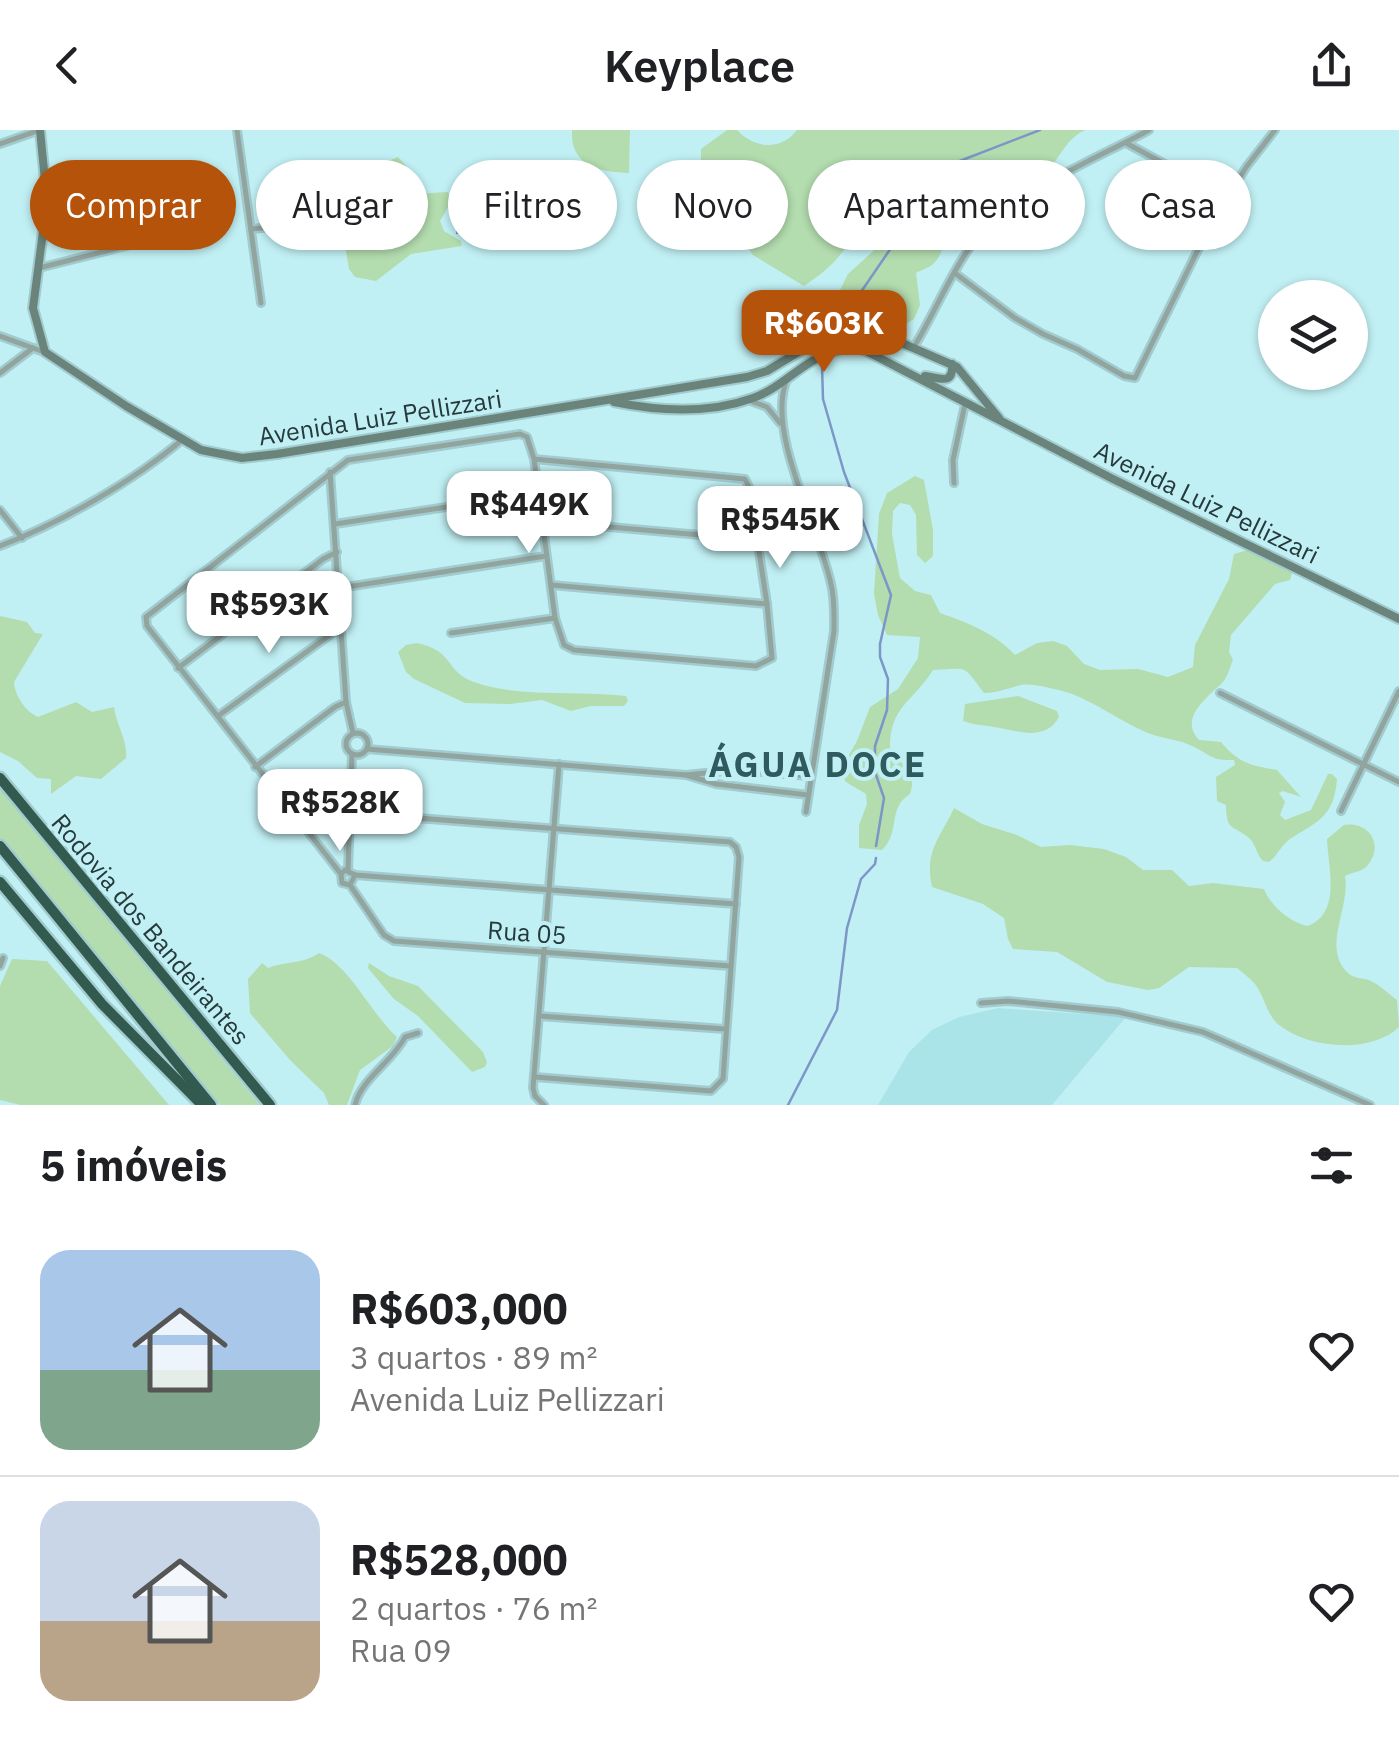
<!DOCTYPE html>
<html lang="pt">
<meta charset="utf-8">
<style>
body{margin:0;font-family:"IBM Plex Sans",sans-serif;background:#f6f6f6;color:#202124;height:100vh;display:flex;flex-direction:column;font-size:38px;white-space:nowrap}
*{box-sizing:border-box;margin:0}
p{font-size:32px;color:#757577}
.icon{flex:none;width:55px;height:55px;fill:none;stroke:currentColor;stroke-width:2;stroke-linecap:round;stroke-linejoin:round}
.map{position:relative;height:975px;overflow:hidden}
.sheet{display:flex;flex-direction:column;background:#fff;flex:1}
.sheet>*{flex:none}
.hud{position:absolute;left:30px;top:30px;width:1340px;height:90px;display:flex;gap:20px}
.controls{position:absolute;left:1258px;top:150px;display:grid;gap:20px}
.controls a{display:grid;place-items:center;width:110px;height:110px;border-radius:50%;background:#fff;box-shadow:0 2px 8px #0004;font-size:50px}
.price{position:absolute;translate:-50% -85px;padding:0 22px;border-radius:20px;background:#fff;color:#222;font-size:32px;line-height:65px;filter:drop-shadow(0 2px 5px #0008)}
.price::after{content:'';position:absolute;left:50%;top:60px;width:30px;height:22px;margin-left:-15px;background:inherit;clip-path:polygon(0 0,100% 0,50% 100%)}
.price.selected{background:#b45309;color:#fff}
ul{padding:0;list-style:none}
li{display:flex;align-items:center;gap:30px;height:250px;padding:0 40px}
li+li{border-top:2px solid #e0e0e0}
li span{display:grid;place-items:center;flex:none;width:280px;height:200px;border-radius:30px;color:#555}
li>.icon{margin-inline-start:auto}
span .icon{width:120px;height:120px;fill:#fffc;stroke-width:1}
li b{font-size:42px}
h2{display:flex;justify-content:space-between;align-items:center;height:120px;padding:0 40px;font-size:42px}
.chip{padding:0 35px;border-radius:45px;background:#fff;box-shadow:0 2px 8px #0004;font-size:35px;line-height:90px}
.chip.selected{background:#b45309;color:#fff}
header{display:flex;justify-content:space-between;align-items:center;height:130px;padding:0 40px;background:#fff;font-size:45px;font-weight:600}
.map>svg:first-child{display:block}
.built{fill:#abe4e8}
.green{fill:#b3dcaf}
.water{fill:#7c96c8}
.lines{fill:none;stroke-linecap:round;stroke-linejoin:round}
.stream{stroke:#7c96c8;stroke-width:2.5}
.street-casing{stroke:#a2cbcf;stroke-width:10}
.secondary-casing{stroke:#a2cbcf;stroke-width:12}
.highway-casing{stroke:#a2cbcf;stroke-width:15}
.street{stroke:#92a49e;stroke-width:5}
.secondary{stroke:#6a847b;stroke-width:8}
.highway{stroke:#335a4e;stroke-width:10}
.labels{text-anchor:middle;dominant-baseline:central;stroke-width:8;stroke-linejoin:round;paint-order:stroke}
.street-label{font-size:25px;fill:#26393b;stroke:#c1f0f4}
.district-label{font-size:35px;font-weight:bold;letter-spacing:2.5px;fill:#2f5a5e;stroke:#c1f0f4}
</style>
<header><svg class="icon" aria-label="back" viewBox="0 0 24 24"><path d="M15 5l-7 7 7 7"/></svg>Keyplace<svg class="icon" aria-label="share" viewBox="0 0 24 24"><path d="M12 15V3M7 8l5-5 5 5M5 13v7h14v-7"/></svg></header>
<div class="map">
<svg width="1399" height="975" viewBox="0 0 1399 975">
<rect width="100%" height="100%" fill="#c1f0f4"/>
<polygon class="built" points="998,878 1126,887 1052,975 878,975 909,922 932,900 959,887"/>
<g class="green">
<path d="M572,0H630L629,43C599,42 570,36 572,0Z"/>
<path d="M727,0H737C755,19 781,21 797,0H1085C1061,12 1062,31 1041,44C1007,66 984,48 949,85C937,97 936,106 942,120C935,137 930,136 916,143L920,175L914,189L906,194L862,190L820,196L830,183L826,175L838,164L848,144L881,114L879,104C854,99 848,118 832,134C824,142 814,149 804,156L753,125L742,110L728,75L701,44V19Z"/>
<path d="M398,27L406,36L407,58L415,64L448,62L451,72L440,91L444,101L461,111L462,116L411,124L376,151L355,147L349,139L342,97L384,92C391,71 376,53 388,31Z"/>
<path d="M915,346L924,350L933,400V426L925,433L917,425L916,385L910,375L900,373L893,381L892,404L900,448L915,461L931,465L940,483C969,493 994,503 1015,525L1037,513L1053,511L1067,516L1084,534L1100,540L1138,539L1168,547L1193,537L1195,515L1229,449L1234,424L1251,419L1286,435L1292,443L1290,450L1275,454L1231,505L1229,522L1233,530C1230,536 1228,547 1223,552C1208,567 1178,588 1199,610L1221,612C1238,633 1252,636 1277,640L1301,667L1283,661L1279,663L1285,672L1280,685L1285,690L1311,680L1328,644H1332L1337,649C1334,687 1318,691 1290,709C1282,714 1278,725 1269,732L1263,731C1256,724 1256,714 1249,708C1234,695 1226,702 1226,675L1217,671L1216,647L1235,635L1234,630C1210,631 1212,625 1192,616C1179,609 1162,609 1148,603C1117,590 1091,568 1059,560C1049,558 1030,553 1021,555C1008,558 998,563 984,563C961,533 970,539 933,540C914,571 890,576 890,617C901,636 918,641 910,664C887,678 901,702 882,720L859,718V695L867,674L866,664L846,652L839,642L857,611L870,577L898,559L918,528L920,507L887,505L878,485L874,464L879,384L887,363Z"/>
<path d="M0,486L27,492L35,503L43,504L14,552C15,566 25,581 38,587L76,572L92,582L114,577C116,594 128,611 126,628L101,649L76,646L51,664V649L37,648L18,631L0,622Z"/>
<path d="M417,513C455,521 445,542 474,552C517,568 579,560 626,566L628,571L624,576H591L571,581L542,570L510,574L465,573L414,549L406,542L398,522L406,515Z"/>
<path d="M1018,566L1057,581L1059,587C1045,612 1018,601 994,597C983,595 974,595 963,591L965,574Z"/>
<polygon points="0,659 260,975 220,975 0,708"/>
<path d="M954,678L982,694L1017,705L1041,717L1070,715L1104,719L1126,727L1143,740H1172L1189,756L1213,753L1264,759C1271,776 1288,791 1307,796C1342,784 1328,737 1327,709L1344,695C1369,691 1385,715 1367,736C1362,742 1352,742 1345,746C1351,778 1320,818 1349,844C1355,849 1365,848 1371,851C1381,856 1389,864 1397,870L1399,897C1371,924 1309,919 1279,895C1266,884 1265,867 1255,854C1250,848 1243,843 1237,838L1189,837L1159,858L1148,860L1107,852L1057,822L1013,819L1008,809L1004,788L983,774L932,757C924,720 941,707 954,678Z"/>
<path d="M319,823C349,834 371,884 397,907L393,916L360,940L347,975H329L324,963L290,930L250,883L248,849L262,833L268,838C286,831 304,834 319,823Z"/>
<polygon points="12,829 47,831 169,975 21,975 0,970 0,856"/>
<polygon points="369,833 389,846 418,856 483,922 487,932 485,937 472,942 418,886 394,869 368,838"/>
</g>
<polygon class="water" points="527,61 529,115 501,107 456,104 457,86 464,73"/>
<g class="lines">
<g class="stream">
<polyline points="831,193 863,159 906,96 909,71 935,47 952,34 1040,0"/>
<polyline points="822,236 823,269 844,342 891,465 880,514 880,527 888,549 887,580 875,616 875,642 884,668 876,716"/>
<polyline points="788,975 837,880 847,798 861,749 875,734 876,728"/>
</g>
<defs>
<g id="street">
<polyline points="237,0 261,173"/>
<polyline points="1126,13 1213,60 1231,61"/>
<polyline points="0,14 40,0"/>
<polyline points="251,99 376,87"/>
<polyline points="39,138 181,102"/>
<polyline points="956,144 1015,188 1043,204 1077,219 1124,246 1135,248 1212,91 1247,36 1275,0"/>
<polyline points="0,206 44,222"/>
<path d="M914,217C935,182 951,142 975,110C1009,64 1098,28 1149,0"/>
<polyline points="0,243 33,218"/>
<path d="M786,252C767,304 819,398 831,454C835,470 834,485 834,501L806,682"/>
<polyline points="748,270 767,277 780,293"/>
<polyline points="330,342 346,572 353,603"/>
<polyline points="954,353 953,330 965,274"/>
<polyline points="0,380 22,408"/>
<polyline points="542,391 757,410"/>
<polyline points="335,394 538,363"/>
<path d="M0,416C60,393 134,351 183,309"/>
<polyline points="551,455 767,474"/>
<polyline points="340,458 546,426"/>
<polyline points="451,503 555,488"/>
<polyline points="178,538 323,429 337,422"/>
<polyline points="1220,563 1399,652"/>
<polyline points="218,586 341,497"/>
<circle cx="357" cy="614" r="11"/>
<polyline points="367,619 686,645 716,654 808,665"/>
<polyline points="255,637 335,577 346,572"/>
<polyline points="686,645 735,640 810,646"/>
<polyline points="1341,681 1399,561"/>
<polyline points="352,683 730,712 736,717 739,727 723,949 711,961 535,947"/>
<polyline points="348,740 352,624"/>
<polyline points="341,744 147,496 146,487 348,330 520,304 527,307 534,329 555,488 564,515 574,520 756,536 772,528 767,474 749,357 745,349 534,329"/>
<polyline points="355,745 736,774"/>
<polyline points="350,755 355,745 345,740 341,744 342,753 350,755 384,805 394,811 730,836"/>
<polyline points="0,836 3,828"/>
<polyline points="981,873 1008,871 1118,882 1203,902 1370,975"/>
<polyline points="539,886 725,899"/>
<path d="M355,975C361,949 393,931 405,907L418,903"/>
<polyline points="544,975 535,966 533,958 559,634"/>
</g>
<g id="secondary">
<polyline points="40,0 47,71 33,178 45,222 126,276 201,320 242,328 277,324 747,247 767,241 805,218 834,206 881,204 957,237 999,288"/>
<path d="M925,246C937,247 954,257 952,234"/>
<path d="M614,272C658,281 709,284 753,268C793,254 817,210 864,220L1111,348L1399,489"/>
</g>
<g id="highway">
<polyline points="0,648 270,975"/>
<polyline points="0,716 211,975"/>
<polyline points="0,752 102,874 202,975"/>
</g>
</defs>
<use href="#street" class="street-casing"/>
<use href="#secondary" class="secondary-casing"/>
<use href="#highway" class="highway-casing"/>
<use href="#street" class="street"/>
<use href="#secondary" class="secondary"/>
<use href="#highway" class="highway"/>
</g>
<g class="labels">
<g class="street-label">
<text transform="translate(380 287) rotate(-9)">Avenida Luiz Pellizzari</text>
<text transform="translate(1207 372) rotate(26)">Avenida Luiz Pellizzari</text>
<text transform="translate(151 799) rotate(50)">Rodovia dos Bandeirantes</text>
<text transform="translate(527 802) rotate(4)">Rua 05</text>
</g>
<g class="district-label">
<text x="818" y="634">ÁGUA DOCE</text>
</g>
</g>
</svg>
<div class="controls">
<a><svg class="icon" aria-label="layers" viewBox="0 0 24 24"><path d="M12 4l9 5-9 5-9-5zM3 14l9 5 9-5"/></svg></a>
</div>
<b class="price selected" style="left:824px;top:245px">R$603K</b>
<b class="price" style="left:529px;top:426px">R$449K</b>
<b class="price" style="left:780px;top:441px">R$545K</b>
<b class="price" style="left:269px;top:526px">R$593K</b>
<b class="price" style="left:340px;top:724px">R$528K</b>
<div class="hud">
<a class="chip selected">Comprar</a>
<a class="chip">Alugar</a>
<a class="chip">Filtros</a>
<a class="chip">Novo</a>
<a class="chip">Apartamento</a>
<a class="chip">Casa</a>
</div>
</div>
<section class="sheet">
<h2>5 imóveis<svg class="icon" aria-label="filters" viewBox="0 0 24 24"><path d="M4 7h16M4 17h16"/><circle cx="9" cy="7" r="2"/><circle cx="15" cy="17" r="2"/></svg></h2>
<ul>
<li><span style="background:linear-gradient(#a9c7e8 60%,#7fa58c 0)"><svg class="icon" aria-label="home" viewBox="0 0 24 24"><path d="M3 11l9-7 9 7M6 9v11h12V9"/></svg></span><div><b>R$603,000</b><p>3 quartos · 89 m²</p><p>Avenida Luiz Pellizzari</p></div><svg class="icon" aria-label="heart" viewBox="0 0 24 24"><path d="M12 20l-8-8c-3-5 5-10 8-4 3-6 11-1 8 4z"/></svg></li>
<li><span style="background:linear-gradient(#c9d6e8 60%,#b9a48a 0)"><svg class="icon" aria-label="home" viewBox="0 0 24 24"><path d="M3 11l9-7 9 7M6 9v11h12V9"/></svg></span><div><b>R$528,000</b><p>2 quartos · 76 m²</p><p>Rua 09</p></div><svg class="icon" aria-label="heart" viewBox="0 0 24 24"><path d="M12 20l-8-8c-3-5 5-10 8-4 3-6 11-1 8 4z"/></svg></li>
</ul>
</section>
